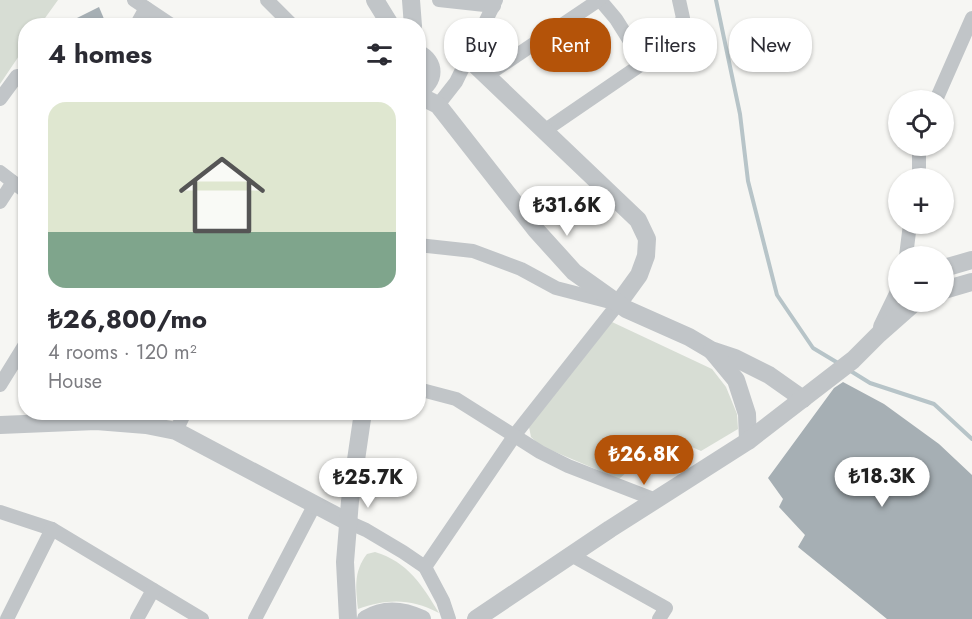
<!DOCTYPE html>
<meta charset="utf-8">
<style>
body{margin:0;font-family:Jost,sans-serif;background:#f2f2f3;color:#2b2b33;height:100vh;display:flex;flex-direction:column;font-size:22px;white-space:nowrap}
*{box-sizing:border-box;margin:0}
p{font-size:20px;color:#7c7c81}
.icon{flex:none;width:33px;height:33px;fill:none;stroke:currentColor;stroke-width:2;stroke-linecap:round;stroke-linejoin:round}
.map{position:relative;flex:1;overflow:hidden}
.sheet{position:absolute;left:18px;top:18px;width:408px;height:402px;display:flex;flex-direction:column;background:#fff;border-radius:24px;box-shadow:0 2px 4px #0004}
.sheet>*{flex:none}
.guide{position:absolute;left:444px;top:18px;width:438px;height:54px;display:flex;gap:12px}
.tools{position:absolute;left:888px;top:90px;display:grid;gap:12px}
.tools a{display:grid;place-items:center;width:66px;height:66px;border-radius:50%;background:#fff;box-shadow:0 2px 4px #0004;font-size:30px}
.price{position:absolute;translate:-50% -51px;padding:0 14px;border-radius:21px;background:#fff;color:#222;font-size:20px;line-height:39px;filter:drop-shadow(0 2px 3px #0008)}
.price::after{content:'';position:absolute;left:50%;top:36px;width:18px;height:14px;margin-left:-9px;background:inherit;clip-path:polygon(0 0,100% 0,50% 100%)}
.price.current{background:#b45309;color:#fff}
ul{padding:0;list-style:none}
li{display:grid;align-content:center;gap:12px;height:318px;padding:0 30px}
li span{display:grid;place-items:center;height:186px;border-radius:18px;color:#555}
li>.icon{margin-inline-start:auto}
span .icon{width:108px;height:108px;fill:#fffc;stroke-width:1}
li b{font-size:26px}
h2{display:flex;justify-content:space-between;align-items:center;height:72px;padding:0 30px;font-size:26px}
.chip{padding:0 21px;border-radius:24px;background:#fff;box-shadow:0 2px 4px #0004;font-size:21px;line-height:54px}
.chip.current{background:#b45309;color:#fff}
.map>svg:first-child{display:block}
.green{fill:#d7ddd4}
.lines{fill:none;stroke-linecap:round;stroke-linejoin:round}
.stream{stroke:#b7c4c8;stroke-width:4}
.building{fill:#a6afb4}
.minor{stroke:#c1c5c8;stroke-width:14}
.tertiary{stroke:#c1c5c8;stroke-width:18}
</style>
<div class="map">
<svg width="972" height="619" viewBox="0 0 972 619">
<rect width="100%" height="100%" fill="#f6f6f3"/>
<g class="green">
<polygon points="0,0 58,0 40,25 26,26 25,47 0,84"/>
<polygon points="612,322 712,369 726,387 737,414 738,429 701,451 667,436 619,479 541,446 531,437 529,427"/>
<path d="M375,552C408,562 422,585 439,613C410,598 387,599 358,609C356,589 353,572 367,554Z"/>
</g>
<g class="lines">
<g class="stream">
<polyline points="716,0 740,114 748,181 777,295 813,348 838,363"/>
<polyline points="849,370 870,383 934,404 972,439"/>
</g>
</g>
<g class="building">
<polygon points="99,7 107,26 61,26"/>
<polygon points="843,382 884,404 939,444 972,475 972,619 887,619 798,547 805,535 779,507 783,499 768,478 834,388"/>
</g>
<g class="lines">
<g class="minor">
<polyline points="134,0 173,26"/>
<polyline points="267,0 293,26"/>
<polyline points="439,0 494,6"/>
<polyline points="600,0 616,19 643,62"/>
<polyline points="136,26 146,8"/>
<polyline points="486,76 599,0"/>
<polyline points="0,99 17,76 26,76"/>
<polyline points="936,100 972,18"/>
<polyline points="438,105 456,82 496,0"/>
<polyline points="544,131 639,66 674,35 683,18 679,0"/>
<polyline points="0,172 26,192"/>
<polyline points="919,178 919,151 920,146"/>
<polyline points="0,202 13,182"/>
<polyline points="418,245 473,251 521,269 556,288 618,304 517,432 425,567"/>
<polyline points="906,256 910,224"/>
<polyline points="0,385 26,343"/>
<polyline points="418,389 456,399 540,452 568,466 656,500"/>
<polyline points="176,431 185,412"/>
<polyline points="0,512 52,529 202,619"/>
<polyline points="348,522 366,530 403,552 425,567 443,601 449,619"/>
<polyline points="571,555 666,608 659,619"/>
<polyline points="7,619 52,529"/>
<polyline points="137,619 153,590"/>
<polyline points="255,619 315,504"/>
</g>
<g class="tertiary">
<polyline points="375,0 391,26"/>
<polyline points="411,0 413,26"/>
<path d="M418,53C436,62 436,81 418,91"/>
<polyline points="468,58 638,220 647,239 646,256 639,275 618,304"/>
<polyline points="418,95 438,105 536,230 574,272 626,309 689,337 711,350 735,358 769,375 803,399"/>
<polyline points="944,268 972,260"/>
<polyline points="944,290 972,282"/>
<polyline points="882,327 898,294"/>
<polyline points="712,351 736,380 747,414 748,441"/>
<polyline points="0,425 96,421 146,425 176,431 348,522"/>
<polyline points="348,619 345,562 350,501 363,412"/>
<path d="M366,619C384,608 403,610 422,619"/>
<polyline points="476,619 610,529 748,441 853,360 879,334 913,304 919,302"/>
</g>
</g>
</svg>
<div class="tools">
<a><svg class="icon" aria-label="locate" viewBox="0 0 24 24"><circle cx="12" cy="12" r="6"/><path d="M12 2v4M12 18v4M2 12h4M18 12h4"/></svg></a>
<a>+</a>
<a>−</a>
</div>
<b class="price" style="left:567px;top:237px">₺31.6K</b>
<b class="price current" style="left:644px;top:486px">₺26.8K</b>
<b class="price" style="left:882px;top:508px">₺18.3K</b>
<b class="price" style="left:368px;top:509px">₺25.7K</b>
<div class="guide">
<a class="chip">Buy</a>
<a class="chip current">Rent</a>
<a class="chip">Filters</a>
<a class="chip">New</a>
</div>
<section class="sheet">
<h2>4 homes<svg class="icon" aria-label="filters" viewBox="0 0 24 24"><path d="M4 7h16M4 17h16"/><circle cx="9" cy="7" r="2"/><circle cx="15" cy="17" r="2"/></svg></h2>
<ul>
<li><span style="background:linear-gradient(#dfe7d0 70%,#7fa58c 0)"><svg class="icon" aria-label="home" viewBox="0 0 24 24"><path d="M3 11l9-7 9 7M6 9v11h12V9"/></svg></span><div><b>₺26,800/mo</b><p>4 rooms · 120 m²</p><p>House</p></div></li>
</ul>
</section>
</div>
